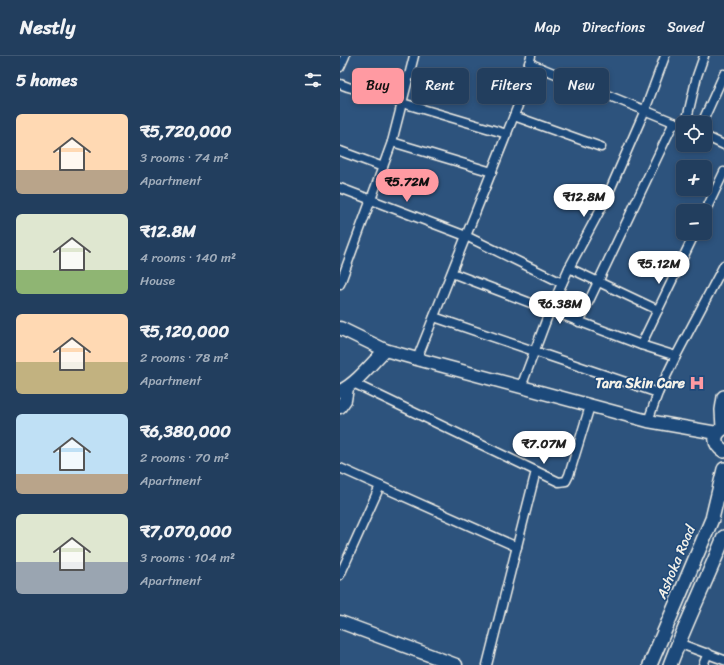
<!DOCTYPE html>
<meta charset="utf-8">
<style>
body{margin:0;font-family:Sriracha,sans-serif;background:#2a4564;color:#f1f3f6;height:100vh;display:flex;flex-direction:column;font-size:15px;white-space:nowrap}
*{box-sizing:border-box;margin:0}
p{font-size:13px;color:#a2aebc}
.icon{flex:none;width:22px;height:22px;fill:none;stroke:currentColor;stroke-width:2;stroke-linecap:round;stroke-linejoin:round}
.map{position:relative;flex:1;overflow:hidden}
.details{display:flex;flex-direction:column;background:#223e5e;width:340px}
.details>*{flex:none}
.banner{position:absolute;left:12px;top:12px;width:312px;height:36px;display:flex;gap:8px}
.tools{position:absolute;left:336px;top:60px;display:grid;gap:8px}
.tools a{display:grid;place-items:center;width:36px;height:36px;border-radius:6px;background:#223e5e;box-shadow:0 2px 6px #0003,0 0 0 1px #3f5773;font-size:20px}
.price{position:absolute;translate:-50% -34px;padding:0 9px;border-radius:14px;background:#fff;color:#222;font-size:13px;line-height:26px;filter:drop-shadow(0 1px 2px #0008)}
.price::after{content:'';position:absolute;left:50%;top:24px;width:12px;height:9px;margin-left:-6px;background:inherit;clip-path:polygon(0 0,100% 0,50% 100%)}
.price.selected{background:#ff9aa2;color:#111}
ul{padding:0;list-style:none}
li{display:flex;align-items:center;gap:12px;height:100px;padding:0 16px}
li span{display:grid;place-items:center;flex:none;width:112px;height:80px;border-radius:6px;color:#555}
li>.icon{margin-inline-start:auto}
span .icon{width:48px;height:48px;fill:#fffc;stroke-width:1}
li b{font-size:17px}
h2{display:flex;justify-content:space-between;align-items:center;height:48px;padding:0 16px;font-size:17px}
.tag{padding:0 14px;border-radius:6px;background:#223e5e;box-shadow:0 2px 6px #0003,0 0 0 1px #3f5773;font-size:14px;line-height:36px}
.tag.selected{background:#ff9aa2;color:#111}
header{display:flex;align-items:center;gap:24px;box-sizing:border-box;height:56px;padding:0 20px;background:#223e5e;border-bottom:1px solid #3f5773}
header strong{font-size:19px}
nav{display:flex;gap:22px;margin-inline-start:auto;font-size:14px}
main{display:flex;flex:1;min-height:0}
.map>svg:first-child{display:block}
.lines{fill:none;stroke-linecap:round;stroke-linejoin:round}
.street-casing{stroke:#f4f1e8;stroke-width:11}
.secondary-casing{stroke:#f4f1e8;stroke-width:15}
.primary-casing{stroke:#f4f1e8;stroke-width:16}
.street{stroke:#1f4a7a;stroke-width:8}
.secondary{stroke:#1f4a7a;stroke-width:12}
.primary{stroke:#1f4a7a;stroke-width:13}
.labels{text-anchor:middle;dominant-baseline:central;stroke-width:3;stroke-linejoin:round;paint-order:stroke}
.poi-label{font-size:14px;font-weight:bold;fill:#f4f1e8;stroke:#1f4a7a;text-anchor:end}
.street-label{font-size:14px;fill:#f4f1e8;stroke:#1f4a7a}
</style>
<header>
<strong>Nestly</strong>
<nav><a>Map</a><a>Directions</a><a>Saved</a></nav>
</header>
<main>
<section class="details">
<h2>5 homes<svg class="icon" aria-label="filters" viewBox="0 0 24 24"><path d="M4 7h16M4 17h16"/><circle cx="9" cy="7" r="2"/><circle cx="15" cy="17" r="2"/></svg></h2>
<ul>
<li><span style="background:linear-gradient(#ffd9b3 70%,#b9a48a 0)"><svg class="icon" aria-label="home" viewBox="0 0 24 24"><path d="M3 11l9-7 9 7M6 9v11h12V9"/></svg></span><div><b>₹5,720,000</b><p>3 rooms · 74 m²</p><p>Apartment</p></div></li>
<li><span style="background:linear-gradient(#dfe7d0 70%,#8fb573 0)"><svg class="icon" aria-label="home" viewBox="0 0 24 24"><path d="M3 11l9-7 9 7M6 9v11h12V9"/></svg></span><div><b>₹12.8M</b><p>4 rooms · 140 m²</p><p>House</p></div></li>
<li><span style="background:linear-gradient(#ffd9b3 60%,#c2b280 0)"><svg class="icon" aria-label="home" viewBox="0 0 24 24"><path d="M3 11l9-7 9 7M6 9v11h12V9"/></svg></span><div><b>₹5,120,000</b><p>2 rooms · 78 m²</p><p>Apartment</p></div></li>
<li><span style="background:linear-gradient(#bfe0f5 75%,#b9a48a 0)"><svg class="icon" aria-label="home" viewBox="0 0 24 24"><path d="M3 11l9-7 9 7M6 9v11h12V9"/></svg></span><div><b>₹6,380,000</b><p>2 rooms · 70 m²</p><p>Apartment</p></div></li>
<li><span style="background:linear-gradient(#dfe7d0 60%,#9aa5b1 0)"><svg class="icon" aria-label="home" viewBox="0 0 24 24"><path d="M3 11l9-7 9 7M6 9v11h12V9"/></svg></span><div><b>₹7,070,000</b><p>3 rooms · 104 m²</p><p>Apartment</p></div></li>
</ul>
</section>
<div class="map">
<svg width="384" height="609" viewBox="0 0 384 609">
<rect width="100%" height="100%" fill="#2d537d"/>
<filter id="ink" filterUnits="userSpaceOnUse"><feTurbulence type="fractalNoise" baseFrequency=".025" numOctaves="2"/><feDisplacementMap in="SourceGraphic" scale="8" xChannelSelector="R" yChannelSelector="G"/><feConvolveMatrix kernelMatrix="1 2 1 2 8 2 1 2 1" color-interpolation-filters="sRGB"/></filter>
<g filter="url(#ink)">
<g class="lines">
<defs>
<g id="street">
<polyline points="189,7 343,70"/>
<polyline points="0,11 5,0"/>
<polyline points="0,28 8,31 167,78"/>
<polyline points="174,60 261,91"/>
<polyline points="346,67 357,20 364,0"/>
<polyline points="362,67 384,18"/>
<polyline points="365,80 384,89"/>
<polyline points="52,86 152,116"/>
<polyline points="0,95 43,111"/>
<polyline points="0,132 126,180 222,227"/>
<polyline points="365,156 384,116"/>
<polyline points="229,212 318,254"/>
<polyline points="112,217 301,289 336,300"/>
<polyline points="0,228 52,86 74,0"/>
<polyline points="94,261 194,295 318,337"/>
<polyline points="239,266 334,66"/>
<polyline points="301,289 355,177"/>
<polyline points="77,303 179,47 191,0"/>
<polyline points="13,327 196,415 147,609"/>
<polyline points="181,331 210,254 229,212 266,143 305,54 325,0"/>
<polyline points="308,365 318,337 336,300 384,209"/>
<polyline points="0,412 177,491"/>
<polyline points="196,415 219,426 226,425 229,419 250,350"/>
<polyline points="0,519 40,430"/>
<polyline points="338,587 384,604"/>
<polyline points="363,609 368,597"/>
</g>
<g id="secondary">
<polyline points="0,272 45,294 77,303 308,365 377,377"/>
<path d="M0,335C16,328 33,306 45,294"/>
<polyline points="0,351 5,344 7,332"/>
<polyline points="0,566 116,609"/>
</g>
<g id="primary">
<polyline points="383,372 382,354 384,341"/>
<path d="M384,372C373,378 373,388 384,395"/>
<polyline points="310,609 372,463 384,413"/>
<path d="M330,609C346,566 367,524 384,481"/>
</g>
</defs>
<use href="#street" class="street-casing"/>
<use href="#secondary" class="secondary-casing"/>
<use href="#primary" class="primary-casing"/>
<use href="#street" class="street"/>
<use href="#secondary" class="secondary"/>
<use href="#primary" class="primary"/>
</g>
</g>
<defs>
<symbol id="hospital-bare" viewBox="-9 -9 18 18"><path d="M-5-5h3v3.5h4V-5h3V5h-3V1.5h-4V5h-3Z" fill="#ff9aa2" stroke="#1f4a7a" stroke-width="2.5" paint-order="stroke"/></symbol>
</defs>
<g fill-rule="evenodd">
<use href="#hospital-bare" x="346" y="316" width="22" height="22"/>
</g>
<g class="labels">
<g class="poi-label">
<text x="345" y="327">Tara Skin Care</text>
</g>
<g class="street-label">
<text transform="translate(336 506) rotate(-67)">Ashoka Road</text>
</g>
</g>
</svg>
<div class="tools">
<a><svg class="icon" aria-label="locate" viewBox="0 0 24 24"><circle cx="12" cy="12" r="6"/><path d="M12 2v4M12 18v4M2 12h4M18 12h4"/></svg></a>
<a>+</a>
<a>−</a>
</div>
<b class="price selected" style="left:67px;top:147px">₹5.72M</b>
<b class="price" style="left:244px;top:162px">₹12.8M</b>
<b class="price" style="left:319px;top:229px">₹5.12M</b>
<b class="price" style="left:220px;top:269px">₹6.38M</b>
<b class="price" style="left:204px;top:409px">₹7.07M</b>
<div class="banner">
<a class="tag selected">Buy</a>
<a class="tag">Rent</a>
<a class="tag">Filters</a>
<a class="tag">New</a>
</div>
</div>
</main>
